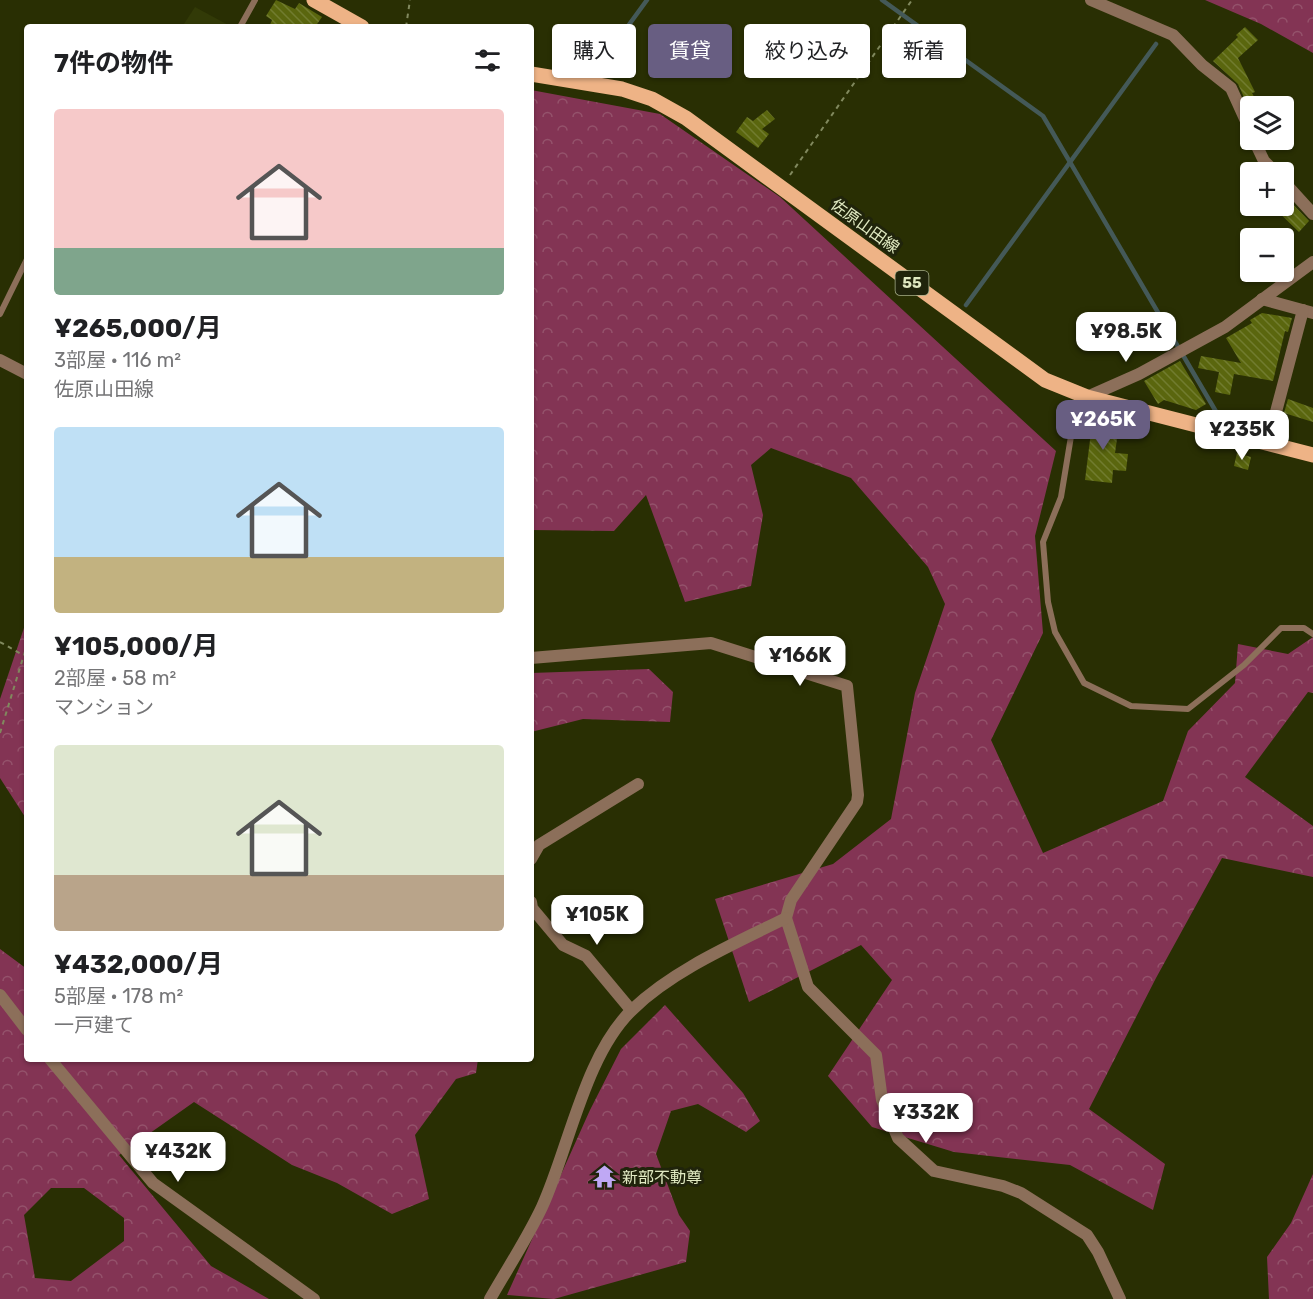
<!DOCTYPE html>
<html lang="ja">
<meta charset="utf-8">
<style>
body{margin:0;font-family:Rubik,"Noto Sans JP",sans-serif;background:#f6f6f6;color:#202124;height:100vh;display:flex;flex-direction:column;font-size:22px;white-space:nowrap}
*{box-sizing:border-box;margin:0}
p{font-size:20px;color:#757577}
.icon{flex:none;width:33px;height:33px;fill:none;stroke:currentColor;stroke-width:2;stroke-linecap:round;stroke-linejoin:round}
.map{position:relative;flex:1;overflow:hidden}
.panel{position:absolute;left:24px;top:24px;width:510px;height:1038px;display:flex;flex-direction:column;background:#fff;border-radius:6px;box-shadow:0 2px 4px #0004}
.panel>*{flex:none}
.top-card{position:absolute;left:552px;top:24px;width:570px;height:54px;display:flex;gap:12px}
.tools{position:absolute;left:1240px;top:96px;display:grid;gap:12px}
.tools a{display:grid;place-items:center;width:54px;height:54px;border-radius:6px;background:#fff;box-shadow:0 2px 4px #0004;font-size:30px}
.price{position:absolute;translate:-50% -51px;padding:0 14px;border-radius:12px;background:#fff;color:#222;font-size:20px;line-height:39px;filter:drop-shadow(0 2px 3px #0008)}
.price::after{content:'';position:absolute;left:50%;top:36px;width:18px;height:14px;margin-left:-9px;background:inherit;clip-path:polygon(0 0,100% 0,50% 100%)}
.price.selected{background:#685e82;color:#fff}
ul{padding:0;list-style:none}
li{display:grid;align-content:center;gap:12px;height:318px;padding:0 30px}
li span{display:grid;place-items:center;height:186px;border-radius:6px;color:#555}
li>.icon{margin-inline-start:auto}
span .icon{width:108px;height:108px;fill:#fffc;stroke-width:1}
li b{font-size:26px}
h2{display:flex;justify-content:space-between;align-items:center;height:72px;padding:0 30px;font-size:26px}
.tag{padding:0 21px;border-radius:6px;background:#fff;box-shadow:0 2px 4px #0004;font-size:21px;line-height:54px}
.tag.selected{background:#685e82;color:#fff}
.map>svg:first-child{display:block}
.built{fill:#323a07}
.forest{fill:url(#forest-crowns);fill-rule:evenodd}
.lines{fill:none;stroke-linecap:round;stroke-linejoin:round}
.stream{stroke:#445958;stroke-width:4.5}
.building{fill:url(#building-back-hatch)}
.path{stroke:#81895e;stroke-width:2;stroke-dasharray:4.5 4.5;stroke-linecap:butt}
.service{stroke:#8c6f5a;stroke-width:6}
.minor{stroke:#8c6f5a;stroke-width:12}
.primary{stroke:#eeb386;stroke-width:15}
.labels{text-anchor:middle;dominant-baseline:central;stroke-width:6;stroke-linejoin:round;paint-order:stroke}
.shield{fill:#20240b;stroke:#a7af8b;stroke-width:1.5}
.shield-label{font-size:15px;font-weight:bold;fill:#e1eac2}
.street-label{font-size:16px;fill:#e1eac2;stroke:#20240b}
.poi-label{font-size:16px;fill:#e1eac2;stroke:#20240b;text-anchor:start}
</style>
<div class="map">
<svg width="1313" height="1299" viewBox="0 0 1313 1299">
<defs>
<pattern id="forest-crowns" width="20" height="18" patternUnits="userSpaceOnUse" patternTransform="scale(1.5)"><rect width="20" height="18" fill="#833454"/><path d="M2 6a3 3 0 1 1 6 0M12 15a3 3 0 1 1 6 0" fill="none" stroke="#94526b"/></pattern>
<pattern id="building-back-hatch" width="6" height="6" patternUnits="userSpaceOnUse" patternTransform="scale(1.5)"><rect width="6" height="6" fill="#5a660e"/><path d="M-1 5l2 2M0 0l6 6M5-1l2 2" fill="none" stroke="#717c2f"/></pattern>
</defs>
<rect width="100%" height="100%" fill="#292f03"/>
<polygon class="built" points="195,7 232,27 182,27"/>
<g class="forest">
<polygon points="1205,0 1313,0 1313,53 1261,24"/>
<polygon points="531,90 660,114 780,197 1056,451 1035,536 1043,633 991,740 1043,853 1163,801 1188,731 1235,683 1238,644 1288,654 1313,637 1313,693 1308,692 1245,777 1313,826 1313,877 1222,858 1156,978 1089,1109 1165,1164 1153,1210 1070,1165 954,1152 872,1127 828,1076 892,980 861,945 749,1002 715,899 833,864 891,819 915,693 945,604 928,567 851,478 771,448 751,465 763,515 751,586 685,602 646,495 614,531 531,530"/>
<polygon points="27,619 27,820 0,778 0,699"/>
<polygon points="649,669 673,692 670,722 583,719 531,732 531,673"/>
<path d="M0,949L27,969V1059H478L476,1073L456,1079L415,1135L429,1199L392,1214L337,1183L292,1165L194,1102L119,1155L211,1266L269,1299H0ZM51,1188H84L124,1218V1241L71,1281L35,1278L24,1215Z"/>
<polygon points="665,1005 743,1093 760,1121 746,1132 698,1104 671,1111 656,1154 679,1215 690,1231 686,1262 554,1299 507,1295 590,1110 621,1049"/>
<polygon points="1313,1174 1313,1299 1269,1299 1267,1257 1291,1223"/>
</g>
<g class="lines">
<g class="stream">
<polyline points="882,0 1043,116 1218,415"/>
<polyline points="604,59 647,0"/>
<polyline points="966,305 1156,44"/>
</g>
</g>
<g class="building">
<polygon points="276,0 295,9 299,3 322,17 315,27 269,27 272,20 266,16"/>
<polygon points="1245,27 1258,40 1238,58 1255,92 1252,93 1259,106 1248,106 1238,84 1213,61 1238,37 1236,35"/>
<polygon points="767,110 775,119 762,129 769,134 758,148 736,132 747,117 753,121"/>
<polygon points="1284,195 1309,221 1299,232 1272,206 1284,206"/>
<polygon points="1262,313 1292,318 1288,332 1285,331 1273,381 1234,374 1230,395 1215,392 1219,372 1198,368 1201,356 1241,363 1226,338 1252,323 1250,320"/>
<polygon points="1180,361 1206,404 1196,410 1164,400 1158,404 1144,381"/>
<polygon points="1288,399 1313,408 1313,422 1284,413"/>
<polygon points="1093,413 1116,419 1110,438 1117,439 1115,453 1128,454 1126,471 1113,470 1112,483 1085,480 1091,432 1088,431"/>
<polygon points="1237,453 1251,457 1248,470 1234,466"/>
</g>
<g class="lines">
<g class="path">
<polyline points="406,27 410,0"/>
<polyline points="790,175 912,0"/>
<polyline points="0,642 23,655"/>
<polyline points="0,733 27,645"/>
</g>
<g class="service">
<polyline points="240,27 255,0"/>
<polyline points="0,314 27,259"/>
<polyline points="1078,394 1061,497 1043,542 1048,602 1055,632 1084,683 1131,706 1188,709 1244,665 1281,628 1304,628 1313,634"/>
</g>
<g class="minor">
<polyline points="1091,0 1173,35 1202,65 1231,88 1251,132"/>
<polyline points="1254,140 1264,161 1275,172"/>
<polyline points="1284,182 1313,214"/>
<polyline points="1262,299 1313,313"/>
<polyline points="0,360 27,374"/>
<polyline points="1087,397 1139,374 1225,327 1313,262"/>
<polyline points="1268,442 1303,310"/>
<polyline points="531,658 711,643 847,686 858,795 857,802 791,900 786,918 808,987 876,1055 882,1100 898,1138 934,1171 1003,1186 1021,1193 1087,1235 1098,1252 1120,1299"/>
<polyline points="531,859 539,845 638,784"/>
<polyline points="531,902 532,908 563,945 586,956 631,1010"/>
<polyline points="0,995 27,1030"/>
<polyline points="50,1059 153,1183 314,1299"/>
<path d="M490,1299C507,1269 527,1239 542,1207C569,1148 585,1054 633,1009C673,970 736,943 786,918"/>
</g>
<g class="primary">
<polyline points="314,0 362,27"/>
<polyline points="531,74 622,89 652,99 686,118 1045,380 1087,397 1313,455"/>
</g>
</g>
<defs>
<symbol id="temple-bare" viewBox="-9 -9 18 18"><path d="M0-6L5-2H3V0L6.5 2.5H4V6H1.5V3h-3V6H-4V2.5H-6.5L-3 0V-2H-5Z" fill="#bfa8f4" stroke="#20240b" stroke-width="2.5" paint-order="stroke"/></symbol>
</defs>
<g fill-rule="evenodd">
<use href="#temple-bare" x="588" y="1160" width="33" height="33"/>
</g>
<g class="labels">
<rect class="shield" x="895.5" y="271" width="33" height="24" rx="4.5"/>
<g class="shield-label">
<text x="912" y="283">55</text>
</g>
<g class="street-label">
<text transform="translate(865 226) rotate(36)">佐原山田線</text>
</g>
<g class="poi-label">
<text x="622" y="1177">新部不動尊</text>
</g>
</g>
</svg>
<div class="tools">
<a><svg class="icon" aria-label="layers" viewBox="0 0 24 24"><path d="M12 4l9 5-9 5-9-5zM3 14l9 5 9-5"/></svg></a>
<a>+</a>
<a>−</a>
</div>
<b class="price" style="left:1126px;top:363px">¥98.5K</b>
<b class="price selected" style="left:1103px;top:451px">¥265K</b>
<b class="price" style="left:1242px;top:461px">¥235K</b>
<b class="price" style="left:800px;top:687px">¥166K</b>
<b class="price" style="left:597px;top:946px">¥105K</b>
<b class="price" style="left:926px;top:1144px">¥332K</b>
<b class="price" style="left:178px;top:1183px">¥432K</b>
<div class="top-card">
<a class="tag">購入</a>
<a class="tag selected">賃貸</a>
<a class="tag">絞り込み</a>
<a class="tag">新着</a>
</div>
<section class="panel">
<h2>7件の物件<svg class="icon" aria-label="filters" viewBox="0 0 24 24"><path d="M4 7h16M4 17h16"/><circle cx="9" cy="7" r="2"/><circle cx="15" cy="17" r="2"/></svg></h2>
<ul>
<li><span style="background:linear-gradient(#f6c9c9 75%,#7fa58c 0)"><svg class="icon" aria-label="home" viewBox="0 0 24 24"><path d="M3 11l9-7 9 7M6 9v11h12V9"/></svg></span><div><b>¥265,000/月</b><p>3部屋 · 116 m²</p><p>佐原山田線</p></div></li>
<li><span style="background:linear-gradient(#bfe0f5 70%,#c2b280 0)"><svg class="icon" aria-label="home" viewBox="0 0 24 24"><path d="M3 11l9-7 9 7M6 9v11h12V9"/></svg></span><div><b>¥105,000/月</b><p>2部屋 · 58 m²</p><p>マンション</p></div></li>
<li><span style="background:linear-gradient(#dfe7d0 70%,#b9a48a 0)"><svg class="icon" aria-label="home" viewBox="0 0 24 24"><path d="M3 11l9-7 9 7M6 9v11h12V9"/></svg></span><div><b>¥432,000/月</b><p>5部屋 · 178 m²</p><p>一戸建て</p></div></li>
</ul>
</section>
</div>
